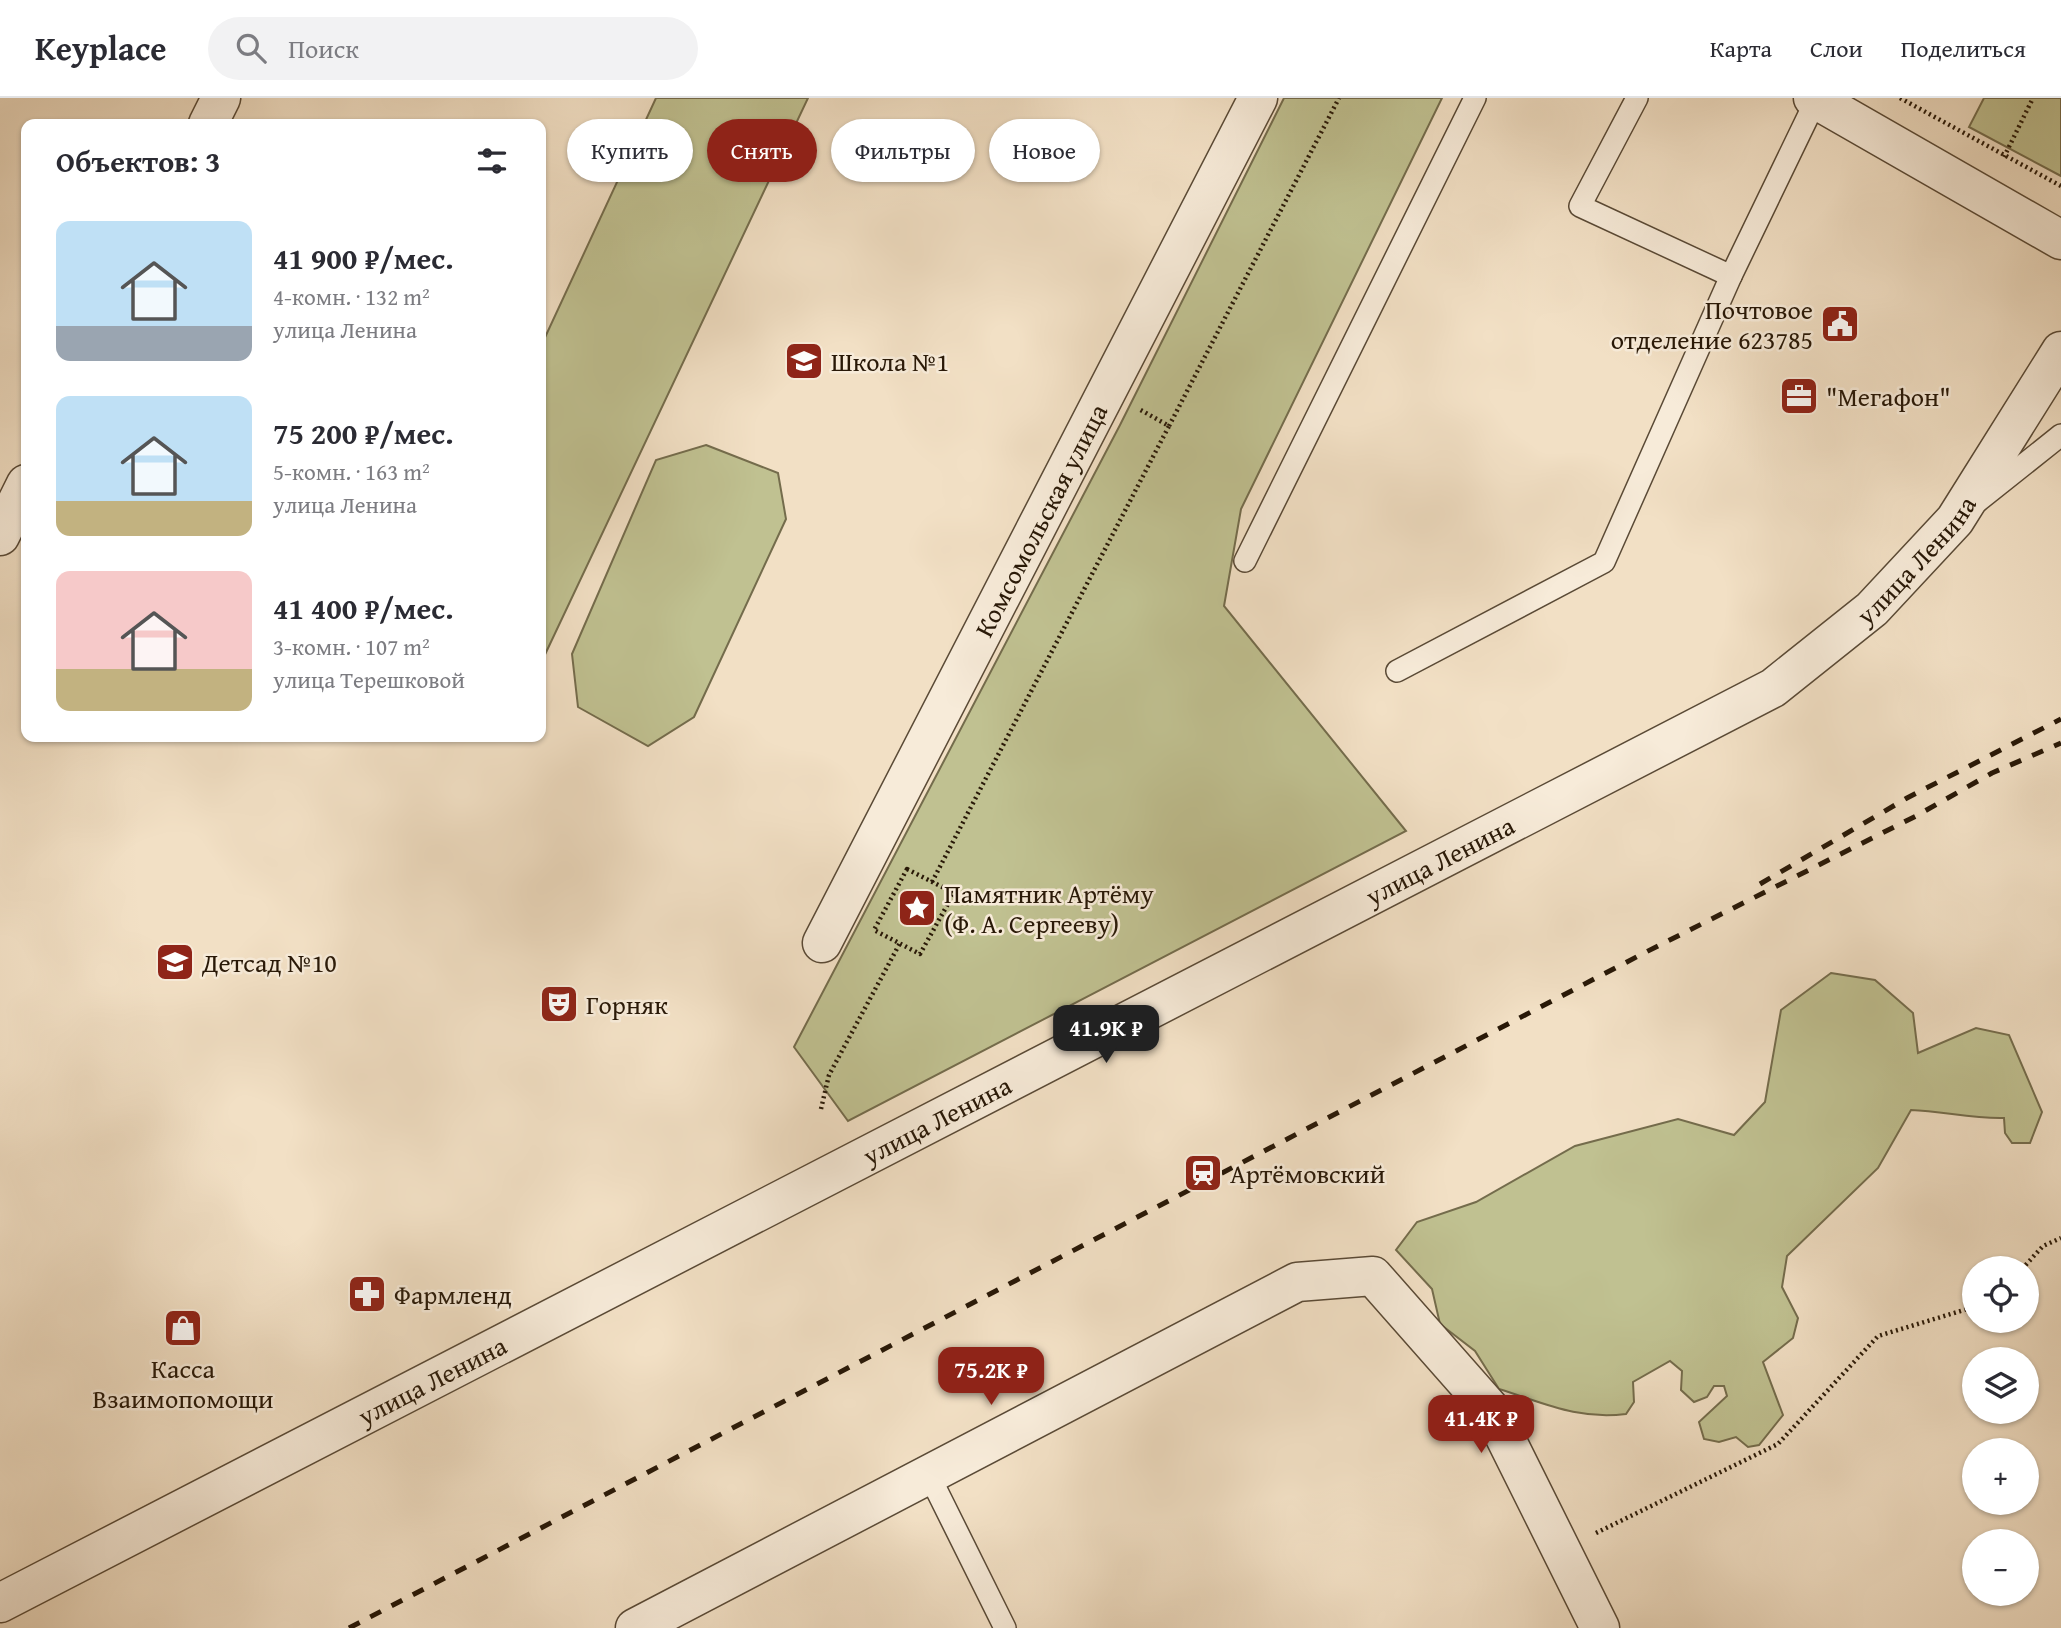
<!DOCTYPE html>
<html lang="ru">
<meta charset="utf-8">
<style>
body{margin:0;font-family:"Gentium Book Plus",serif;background:#f2f2f3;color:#2b2b33;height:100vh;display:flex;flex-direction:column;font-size:26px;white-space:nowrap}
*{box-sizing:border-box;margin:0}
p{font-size:23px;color:#7c7c81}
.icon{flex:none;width:38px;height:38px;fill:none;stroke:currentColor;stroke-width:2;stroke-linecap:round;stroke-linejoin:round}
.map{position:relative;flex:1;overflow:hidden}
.panel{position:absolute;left:21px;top:21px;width:525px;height:623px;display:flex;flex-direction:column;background:#fff;border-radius:14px;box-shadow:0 2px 5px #0004}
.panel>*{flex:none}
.top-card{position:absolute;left:567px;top:21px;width:665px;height:63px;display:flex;gap:14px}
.controls{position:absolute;left:1962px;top:1158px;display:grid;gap:14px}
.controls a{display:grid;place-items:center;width:77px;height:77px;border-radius:50%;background:#fff;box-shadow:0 2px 5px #0004;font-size:35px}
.price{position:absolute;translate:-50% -60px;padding:0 16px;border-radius:14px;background:#8f2418;color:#fff;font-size:23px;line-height:46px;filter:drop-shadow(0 2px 4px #0008)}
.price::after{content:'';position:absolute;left:50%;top:42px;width:21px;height:16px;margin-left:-10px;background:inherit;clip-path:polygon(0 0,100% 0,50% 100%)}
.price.active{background:#222;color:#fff}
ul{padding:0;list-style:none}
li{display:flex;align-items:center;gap:21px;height:175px;padding:0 35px}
li span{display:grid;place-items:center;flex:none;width:196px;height:140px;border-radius:14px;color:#555}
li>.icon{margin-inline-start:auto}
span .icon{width:84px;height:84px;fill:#fffc;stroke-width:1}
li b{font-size:30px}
h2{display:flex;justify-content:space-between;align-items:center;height:84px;padding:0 35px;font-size:30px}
.pill{padding:0 24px;border-radius:32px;background:#fff;box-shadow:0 2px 5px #0004;font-size:24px;line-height:63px}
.pill.active{background:#8f2418;color:#fff}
header{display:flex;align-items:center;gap:42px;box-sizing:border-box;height:98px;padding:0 35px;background:#fff;border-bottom:2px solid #e1e1e2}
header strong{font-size:33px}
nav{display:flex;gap:38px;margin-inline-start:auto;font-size:24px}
.search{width:490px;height:63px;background:#f2f2f3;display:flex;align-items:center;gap:18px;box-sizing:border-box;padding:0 24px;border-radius:38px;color:#7c7c81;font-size:26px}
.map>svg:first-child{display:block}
.green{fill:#c0c191;stroke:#746c4c;stroke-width:2}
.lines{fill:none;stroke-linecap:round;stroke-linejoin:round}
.service-casing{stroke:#5a4a36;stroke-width:24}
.minor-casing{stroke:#5a4a36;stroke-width:41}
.tertiary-casing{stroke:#5a4a36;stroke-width:41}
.path{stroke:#281807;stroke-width:4.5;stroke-dasharray:2 3.5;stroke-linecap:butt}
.service{stroke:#f7ebd9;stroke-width:21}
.minor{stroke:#f7ebd9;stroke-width:38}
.tertiary{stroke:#f7ebd9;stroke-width:38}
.rail{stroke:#281807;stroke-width:5;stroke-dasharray:12 12;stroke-linecap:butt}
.labels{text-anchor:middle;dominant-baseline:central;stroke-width:5;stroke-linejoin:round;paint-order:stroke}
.poi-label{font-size:26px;fill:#281807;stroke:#f7ebd9;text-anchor:start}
.street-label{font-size:26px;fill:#281807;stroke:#f7ebd9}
</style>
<header>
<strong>Keyplace</strong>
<div class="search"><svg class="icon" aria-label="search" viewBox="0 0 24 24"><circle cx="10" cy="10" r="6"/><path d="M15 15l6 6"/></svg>Поиск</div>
<nav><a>Карта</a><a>Слои</a><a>Поделиться</a></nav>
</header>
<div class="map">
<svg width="2061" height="1530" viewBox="0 0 2061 1530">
<rect width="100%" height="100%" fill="#f2e0c5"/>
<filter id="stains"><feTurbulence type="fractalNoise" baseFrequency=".00286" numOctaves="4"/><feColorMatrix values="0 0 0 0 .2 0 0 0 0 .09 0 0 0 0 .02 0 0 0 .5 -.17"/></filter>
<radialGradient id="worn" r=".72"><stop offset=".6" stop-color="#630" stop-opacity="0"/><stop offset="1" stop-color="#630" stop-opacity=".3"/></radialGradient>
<g class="green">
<polygon points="656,0 808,0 541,565 541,248"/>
<polygon points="1284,0 1442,0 1241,411 1224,508 1406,733 848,1023 794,949 1120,327"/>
<polygon points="1984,0 2061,0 2061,78 1969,29"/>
<polygon points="706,347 778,375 786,421 694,619 648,648 578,609 572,556 656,362"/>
<path d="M1831,875L1875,882L1913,915L1918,955L1976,930L2009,937L2042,1014L2030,1045H2012L2005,1035L2004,1020C1972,1021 1943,1013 1911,1012L1878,1070L1787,1158L1782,1189L1798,1220L1793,1240L1763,1264L1783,1317L1759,1347L1748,1349L1736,1339L1719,1344L1704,1341L1699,1324L1727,1298L1724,1288H1714L1707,1299L1694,1304L1681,1292L1682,1273L1670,1263L1633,1284L1634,1304L1626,1316C1577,1322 1544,1305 1499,1291L1475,1253L1440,1226L1432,1191L1396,1152L1417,1124L1476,1104L1575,1048L1678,1021L1734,1037L1765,1004L1781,912Z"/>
</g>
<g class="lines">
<defs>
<g id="service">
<polyline points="1637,0 1580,108 1731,178"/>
<polyline points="1978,403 2061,337"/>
<polyline points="1245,463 1475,0"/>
<polyline points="1397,573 1604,464 1731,178 1817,0"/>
<polyline points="928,1375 1005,1530"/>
</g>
<g id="minor">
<polyline points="1813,0 2061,142"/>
<path id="s1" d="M822,845L1258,0"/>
<polyline points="635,1530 1297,1184 1373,1178 1492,1313 1600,1530"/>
</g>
<g id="tertiary">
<polyline points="208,26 221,0"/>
<polyline points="0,438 26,386"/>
<path id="s2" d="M0,1505L1773,590L1872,511L1955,422L2061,253"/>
</g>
</defs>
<use href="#service" class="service-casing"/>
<use href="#minor" class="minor-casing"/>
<use href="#tertiary" class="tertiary-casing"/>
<g class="path">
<polyline points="1900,0 2061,88"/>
<polyline points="2004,59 2033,0"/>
<polyline points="1169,328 1339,0"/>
<polygon points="907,771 954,795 920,856 874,832"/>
<polyline points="932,784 1169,328 1139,311"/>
<polyline points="821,1011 829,977 900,845"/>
<polyline points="2022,1171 2043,1148 2061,1140"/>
<polyline points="1596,1435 1778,1346 1878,1238 1974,1209"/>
</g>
<use href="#service" class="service"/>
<use href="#minor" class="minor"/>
<use href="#tertiary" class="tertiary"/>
<g class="rail">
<polyline points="1760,786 1907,700 2061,621"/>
<polyline points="349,1530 1646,854 1916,718 1992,675 2061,645"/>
</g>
</g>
<defs>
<symbol id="civic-square" viewBox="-11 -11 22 22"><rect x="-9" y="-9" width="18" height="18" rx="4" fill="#8f2418" stroke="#f7ebd9"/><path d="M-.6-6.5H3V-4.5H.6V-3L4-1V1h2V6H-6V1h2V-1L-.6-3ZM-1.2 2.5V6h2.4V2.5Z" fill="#fff"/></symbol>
<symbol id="school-square" viewBox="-11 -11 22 22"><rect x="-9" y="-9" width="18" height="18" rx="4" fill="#8f2418" stroke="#f7ebd9"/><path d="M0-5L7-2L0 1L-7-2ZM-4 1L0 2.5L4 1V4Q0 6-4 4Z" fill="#fff"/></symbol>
<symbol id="office-square" viewBox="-11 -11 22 22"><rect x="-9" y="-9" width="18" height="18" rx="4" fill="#8f2418" stroke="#f7ebd9"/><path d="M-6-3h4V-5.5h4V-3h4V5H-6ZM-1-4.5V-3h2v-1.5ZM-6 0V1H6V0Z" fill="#fff"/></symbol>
<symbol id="sight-square" viewBox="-11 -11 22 22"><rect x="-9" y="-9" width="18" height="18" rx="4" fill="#8f2418" stroke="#f7ebd9"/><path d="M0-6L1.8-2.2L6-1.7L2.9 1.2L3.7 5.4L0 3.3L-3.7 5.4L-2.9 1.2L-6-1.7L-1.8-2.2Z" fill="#fff"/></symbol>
<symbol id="theatre-square" viewBox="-11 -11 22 22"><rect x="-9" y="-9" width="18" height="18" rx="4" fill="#8f2418" stroke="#f7ebd9"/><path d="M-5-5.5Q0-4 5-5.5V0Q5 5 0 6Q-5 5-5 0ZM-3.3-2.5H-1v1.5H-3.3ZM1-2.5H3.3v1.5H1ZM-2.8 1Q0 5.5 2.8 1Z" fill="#fff"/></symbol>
<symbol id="station-square" viewBox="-11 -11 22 22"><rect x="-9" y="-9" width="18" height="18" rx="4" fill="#8f2418" stroke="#f7ebd9"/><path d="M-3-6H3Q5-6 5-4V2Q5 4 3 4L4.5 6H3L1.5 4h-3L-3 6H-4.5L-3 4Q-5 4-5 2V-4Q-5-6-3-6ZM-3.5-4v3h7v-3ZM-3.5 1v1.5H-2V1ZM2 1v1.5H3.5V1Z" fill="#fff"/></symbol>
<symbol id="pharmacy-square" viewBox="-11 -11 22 22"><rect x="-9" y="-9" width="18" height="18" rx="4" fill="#8f2418" stroke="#f7ebd9"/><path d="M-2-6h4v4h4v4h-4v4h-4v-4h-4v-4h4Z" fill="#fff"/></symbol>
<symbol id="shop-square" viewBox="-11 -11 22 22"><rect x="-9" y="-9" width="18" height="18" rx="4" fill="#8f2418" stroke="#f7ebd9"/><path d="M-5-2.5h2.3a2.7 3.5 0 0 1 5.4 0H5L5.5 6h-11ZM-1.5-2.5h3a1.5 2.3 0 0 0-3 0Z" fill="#fff"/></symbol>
</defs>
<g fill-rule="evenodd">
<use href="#civic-square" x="1818" y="204" width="44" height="44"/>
<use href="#school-square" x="782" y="241" width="44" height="44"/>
<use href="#office-square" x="1777" y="276" width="44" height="44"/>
<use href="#sight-square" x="895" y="788" width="44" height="44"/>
<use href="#school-square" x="153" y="842" width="44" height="44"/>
<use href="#theatre-square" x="537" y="884" width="44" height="44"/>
<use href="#station-square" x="1181" y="1053" width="44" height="44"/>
<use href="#pharmacy-square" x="345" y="1174" width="44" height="44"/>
<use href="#shop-square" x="161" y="1208" width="44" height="44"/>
</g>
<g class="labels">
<g class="poi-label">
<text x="1813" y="211" text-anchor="end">Почтовое<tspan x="1813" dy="30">отделение 623785</tspan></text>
<text x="831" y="263">Школа №1</text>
<text x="1826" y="298">"Мегафон"</text>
<text x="944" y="795">Памятник Артёму<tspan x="944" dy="30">(Ф. А. Сергееву)</tspan></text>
<text x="202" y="864">Детсад №10</text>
<text x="586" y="906">Горняк</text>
<text x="1230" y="1075">Артёмовский</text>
<text x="394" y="1196">Фармленд</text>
<text x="183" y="1270" text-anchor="middle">Касса<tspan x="183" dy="30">Взаимопомощи</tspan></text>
</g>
<g class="street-label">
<text stroke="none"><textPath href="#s1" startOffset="476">Комсомольская улица</textPath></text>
<text stroke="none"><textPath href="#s2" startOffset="2188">улица Ленина</textPath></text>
<text stroke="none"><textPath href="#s2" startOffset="1620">улица Ленина</textPath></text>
<text stroke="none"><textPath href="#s2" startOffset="1054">улица Ленина</textPath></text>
<text stroke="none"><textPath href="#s2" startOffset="486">улица Ленина</textPath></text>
</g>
</g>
<rect width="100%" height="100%" filter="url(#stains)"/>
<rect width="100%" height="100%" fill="url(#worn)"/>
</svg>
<div class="controls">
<a><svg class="icon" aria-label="locate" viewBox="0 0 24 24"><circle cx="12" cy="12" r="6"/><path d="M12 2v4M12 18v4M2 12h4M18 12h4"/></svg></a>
<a><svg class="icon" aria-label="layers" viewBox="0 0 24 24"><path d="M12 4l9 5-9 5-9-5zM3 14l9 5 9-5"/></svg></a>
<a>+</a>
<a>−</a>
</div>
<b class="price active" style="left:1106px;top:967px">41.9K ₽</b>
<b class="price" style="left:991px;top:1309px">75.2K ₽</b>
<b class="price" style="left:1481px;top:1357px">41.4K ₽</b>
<div class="top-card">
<a class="pill">Купить</a>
<a class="pill active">Снять</a>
<a class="pill">Фильтры</a>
<a class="pill">Новое</a>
</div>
<section class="panel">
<h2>Объектов: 3<svg class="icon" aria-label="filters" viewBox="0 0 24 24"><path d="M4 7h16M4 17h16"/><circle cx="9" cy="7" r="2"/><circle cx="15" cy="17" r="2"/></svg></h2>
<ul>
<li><span style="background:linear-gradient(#bfe0f5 75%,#9aa5b1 0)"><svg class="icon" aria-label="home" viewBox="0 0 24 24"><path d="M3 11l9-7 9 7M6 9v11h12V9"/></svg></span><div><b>41 900 ₽/мес.</b><p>4-комн. · 132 m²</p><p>улица Ленина</p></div></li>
<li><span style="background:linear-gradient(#bfe0f5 75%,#c2b280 0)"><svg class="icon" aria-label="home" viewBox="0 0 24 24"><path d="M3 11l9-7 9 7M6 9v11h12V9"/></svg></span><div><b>75 200 ₽/мес.</b><p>5-комн. · 163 m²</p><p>улица Ленина</p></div></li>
<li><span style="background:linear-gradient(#f6c9c9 70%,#c2b280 0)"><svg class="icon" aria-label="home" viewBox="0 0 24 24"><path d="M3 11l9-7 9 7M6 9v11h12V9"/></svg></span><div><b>41 400 ₽/мес.</b><p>3-комн. · 107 m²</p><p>улица Терешковой</p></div></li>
</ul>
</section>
</div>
